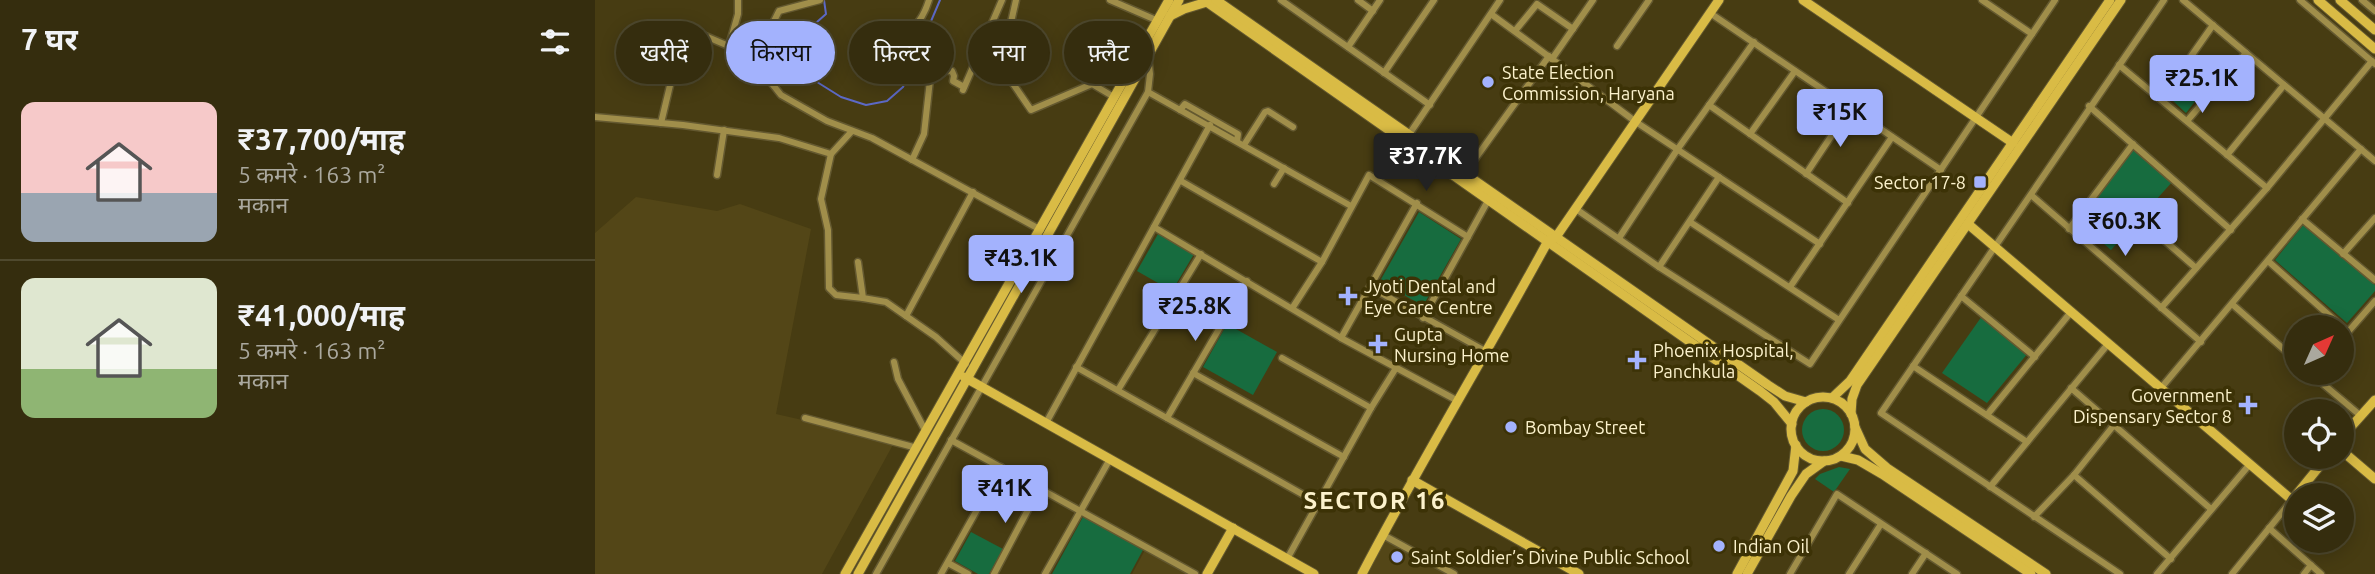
<!DOCTYPE html>
<html lang="hi">
<meta charset="utf-8">
<style>
body{margin:0;font-family:Ubuntu,"Noto Sans Devanagari",sans-serif;background:#40391c;color:#f1f3f6;height:100vh;display:flex;flex-direction:column;font-size:26px;white-space:nowrap}
*{box-sizing:border-box;margin:0}
p{font-size:23px;color:#aaa89e}
.icon{flex:none;width:38px;height:38px;fill:none;stroke:currentColor;stroke-width:2;stroke-linecap:round;stroke-linejoin:round}
.map{position:relative;flex:1;overflow:hidden}
.side{display:flex;flex-direction:column;background:#352d0e;width:595px}
.side>*{flex:none}
.top-card{position:absolute;left:21px;top:21px;width:665px;height:63px;display:flex;gap:14px}
.needle{width:46px;rotate:45deg}
.tools{position:absolute;left:1689px;top:315px;display:grid;gap:14px}
.tools a{display:grid;place-items:center;width:70px;height:70px;border-radius:50%;background:#352d0e;box-shadow:0 4px 18px #0003,0 0 0 2px #4f492e;font-size:35px}
.price{position:absolute;translate:-50% -60px;padding:0 16px;border-radius:7px;background:#a3b2fd;color:#111;font-size:23px;line-height:46px;filter:drop-shadow(0 2px 4px #0008)}
.price::after{content:'';position:absolute;left:50%;top:42px;width:21px;height:16px;margin-left:-10px;background:inherit;clip-path:polygon(0 0,100% 0,50% 100%)}
.price.active{background:#222;color:#fff}
ul{padding:0;list-style:none}
li{display:flex;align-items:center;gap:21px;height:175px;padding:0 21px}
li+li{border-top:2px solid #4f492e}
li span{display:grid;place-items:center;flex:none;width:196px;height:140px;border-radius:14px;color:#555}
li>.icon{margin-inline-start:auto}
span .icon{width:84px;height:84px;fill:#fffc;stroke-width:1}
li b{font-size:30px}
h2{display:flex;justify-content:space-between;align-items:center;height:84px;padding:0 21px;font-size:30px}
.chip{padding:0 24px;border-radius:32px;background:#352d0e;box-shadow:0 4px 18px #0003,0 0 0 2px #4f492e;font-size:24px;line-height:63px}
.chip.active{background:#a3b2fd;color:#111}
main{display:flex;flex:1;min-height:0}
.map>svg:first-child{display:block}
.built{fill:#534617}
.green{fill:#176c3f}
.lines{fill:none;stroke-linecap:round;stroke-linejoin:round}
.stream{stroke:#5c69c6;stroke-width:2}
.street-casing{stroke:#645930;stroke-width:9}
.secondary-casing{stroke:#645930;stroke-width:11}
.street{stroke:#a08e4a;stroke-width:6}
.secondary{stroke:#d9bb45;stroke-width:9}
.poi-dot{fill:#a3b2fd;stroke:#3c3206;stroke-width:2.5}
.labels{text-anchor:middle;dominant-baseline:central;stroke-width:7;stroke-linejoin:round;paint-order:stroke}
.poi-label{font-size:18px;fill:#fcf2cc;stroke:#3c3206;text-anchor:start}
.district-label{font-size:24px;font-weight:bold;letter-spacing:2px;fill:#fcf2cc;stroke:#3c3206}
</style>
<main>
<section class="side">
<h2>7 घर<svg class="icon" aria-label="filters" viewBox="0 0 24 24"><path d="M4 7h16M4 17h16"/><circle cx="9" cy="7" r="2"/><circle cx="15" cy="17" r="2"/></svg></h2>
<ul>
<li><span style="background:linear-gradient(#f6c9c9 65%,#9aa5b1 0)"><svg class="icon" aria-label="home" viewBox="0 0 24 24"><path d="M3 11l9-7 9 7M6 9v11h12V9"/></svg></span><div><b>₹37,700/माह</b><p>5 कमरे · 163 m²</p><p>मकान</p></div></li>
<li><span style="background:linear-gradient(#dfe7d0 65%,#8fb573 0)"><svg class="icon" aria-label="home" viewBox="0 0 24 24"><path d="M3 11l9-7 9 7M6 9v11h12V9"/></svg></span><div><b>₹41,000/माह</b><p>5 कमरे · 163 m²</p><p>मकान</p></div></li>
</ul>
</section>
<div class="map">
<svg width="1780" height="574" viewBox="0 0 1780 574">
<rect width="100%" height="100%" fill="#473c12"/>
<g class="built">
<polygon points="41,197 122,211 145,204 216,229 181,414 300,441 227,574 0,574 0,233"/>
<polygon points="791,540 853,574 773,574"/>
<polygon points="550,550 596,574 537,574"/>
</g>
<g class="green">
<polygon points="1594,71 1611,87 1591,113 1575,98"/>
<polygon points="1538,147 1578,181 1516,250 1485,223"/>
<polygon points="824,212 866,239 828,306 785,281"/>
<polygon points="1709,224 1780,285 1780,291 1752,323 1680,260"/>
<polygon points="563,234 599,254 577,291 542,271"/>
<polygon points="1387,316 1433,353 1392,403 1347,373"/>
<polygon points="632,324 682,352 658,395 608,367"/>
<circle cx="1228" cy="430" r="21"/>
<polygon points="1244,467 1255,469 1239,492 1220,479 1225,474"/>
<polygon points="489,515 549,548 535,574 457,574"/>
<polygon points="376,532 408,549 394,574 383,574 360,561"/>
</g>
<g class="lines">
<polyline class="stream" points="229,0 231,14 204,38 197,49 202,63 222,82 246,97 271,105 292,101 308,87 345,0"/>
<defs>
<g id="street">
<polyline points="421,0 410,49 410,72 436,110 497,84 519,97"/>
<polyline points="515,0 561,20"/>
<polyline points="686,0 835,105"/>
<polyline points="763,0 778,11"/>
<polyline points="1387,0 1437,34"/>
<polyline points="1588,0 1780,161"/>
<polyline points="1705,0 1780,64"/>
<polyline points="1767,0 1780,11"/>
<polyline points="1115,13 1346,170"/>
<polyline points="896,14 957,59 998,0"/>
<polyline points="920,31 942,4 978,29"/>
<path d="M272,34C303,42 324,33 334,0"/>
<polyline points="134,46 143,14 143,0"/>
<polyline points="1022,46 1054,0"/>
<polyline points="753,47 785,0"/>
<polyline points="957,59 1041,122 1225,244"/>
<polyline points="159,61 184,11 225,0"/>
<polyline points="1524,65 1672,188"/>
<polyline points="334,73 340,70 357,71 359,76 358,81 369,87"/>
<polyline points="789,73 839,0"/>
<polyline points="368,90 407,0"/>
<polyline points="553,92 756,206"/>
<polyline points="1566,99 1618,25"/>
<polyline points="1114,105 1253,203"/>
<polyline points="1494,106 1636,230"/>
<polyline points="585,110 590,104 643,134 642,141"/>
<polyline points="0,117 88,125 184,138 236,154 257,131"/>
<polyline points="1592,121 1651,53"/>
<polyline points="66,123 89,27 136,47 159,61 186,95 232,121 277,138 446,230"/>
<polyline points="1155,134 1200,71"/>
<polyline points="813,136 905,0"/>
<polyline points="649,145 670,112 673,111 698,127"/>
<polyline points="236,154 226,199 233,230 234,288 241,295 268,298"/>
<polyline points="1632,155 1689,85"/>
<polyline points="317,160 329,134 335,80 334,73 324,69"/>
<polyline points="870,173 954,56"/>
<polyline points="1211,174 1255,108"/>
<polyline points="122,175 129,130"/>
<polyline points="586,181 727,262"/>
<polyline points="679,184 689,168"/>
<polyline points="1436,195 1606,342"/>
<polyline points="981,209 1064,267 1215,364 1460,0"/>
<polyline points="1707,219 1780,280"/>
<polyline points="1547,221 1601,268"/>
<polyline points="1095,222 1244,320"/>
<polyline points="559,227 746,338 863,401"/>
<polyline points="1474,229 1538,144"/>
<polyline points="1024,238 1082,150 1159,42"/>
<polyline points="1748,254 1780,218"/>
<polyline points="1673,261 1753,332"/>
<polyline points="263,262 268,298 291,302 311,316"/>
<polyline points="1064,267 1124,177"/>
<polyline points="775,287 892,352"/>
<polyline points="1195,287 1297,137"/>
<polyline points="1366,296 1440,357"/>
<polyline points="1637,304 1701,360"/>
<polyline points="698,307 727,262 774,175 873,237"/>
<polyline points="1566,308 1672,188 1777,61"/>
<polyline points="828,318 895,197"/>
<polyline points="746,338 822,203"/>
<polyline points="1746,340 1780,301"/>
<polyline points="687,358 776,408"/>
<polyline points="299,362 303,379 331,432"/>
<polyline points="371,364 341,337 311,316 378,192"/>
<polyline points="1318,366 1432,442"/>
<polyline points="481,367 723,503"/>
<polyline points="598,373 749,457"/>
<polyline points="1715,373 1766,416"/>
<polyline points="1476,388 1616,509"/>
<polyline points="1566,388 1766,149"/>
<polyline points="523,390 606,254"/>
<polyline points="1392,415 1476,312"/>
<polyline points="210,418 322,448"/>
<polyline points="572,418 652,281"/>
<polyline points="451,423 615,125"/>
<polyline points="356,440 600,574"/>
<polyline points="1479,475 1576,559"/>
<polyline points="1395,487 1513,344"/>
<polyline points="1439,517 1479,475 1519,425"/>
<polyline points="1674,528 1726,574"/>
<polyline points="788,535 859,574"/>
<polyline points="692,559 776,408 801,368"/>
<polyline points="353,563 373,574"/>
<polyline points="281,574 553,92 555,74 553,56"/>
<polyline points="346,574 406,467"/>
<polyline points="399,574 444,489"/>
<polyline points="450,574 515,459"/>
<polyline points="1195,574 1242,494 1362,574"/>
<polyline points="1254,574 1286,524"/>
<polyline points="1317,574 1331,553"/>
<polyline points="1525,574 1286,413 1569,0"/>
<polyline points="1562,574 1655,464"/>
<polyline points="1637,574 1697,500"/>
<polyline points="1709,574 1716,565"/>
</g>
<g id="secondary">
<polyline points="609,0 1165,391 1179,402 1197,424"/>
<polyline points="621,0 1173,385 1190,396 1211,402"/>
<polyline points="1208,0 1418,143"/>
<polyline points="1723,0 1780,49"/>
<polyline points="1745,0 1780,30"/>
<polyline points="575,16 589,9 612,2"/>
<polyline points="1373,224 1697,500 1732,457"/>
<polyline points="369,377 719,574"/>
<circle cx="1228" cy="429" r="32"/>
<polyline points="1237,398 1255,381 1515,0"/>
<polyline points="1256,414 1257,399 1262,385 1526,0"/>
<polyline points="1260,427 1270,449 1292,468 1451,574"/>
<polyline points="1746,438 1780,400"/>
<polyline points="1746,450 1780,479"/>
<polyline points="1246,456 1263,460 1287,474 1436,574"/>
<polyline points="817,480 984,574"/>
<polyline points="250,574 574,0"/>
<polyline points="263,574 584,0"/>
<polyline points="612,574 638,528"/>
<path d="M767,574C826,461 892,353 953,241L961,237L1124,0"/>
<polyline points="1142,574 1198,471 1201,445"/>
<polyline points="1152,574 1196,496 1211,474 1229,461"/>
</g>
</defs>
<use href="#street" class="street-casing"/>
<use href="#secondary" class="secondary-casing"/>
<use href="#street" class="street"/>
<use href="#secondary" class="secondary"/>
</g>
<g class="poi-dot">
<circle cx="893" cy="82" r="7"/>
<rect x="1378" y="175" width="14" height="14" rx="3.5"/>
<path d="M749.5 285.5h7v7h7v7h-7v7h-7v-7h-7v-7h7z"/>
<path d="M779.5 333.5h7v7h7v7h-7v7h-7v-7h-7v-7h7z"/>
<path d="M1038.5 349.5h7v7h7v7h-7v7h-7v-7h-7v-7h7z"/>
<path d="M1649.5 394.5h7v7h7v7h-7v7h-7v-7h-7v-7h7z"/>
<circle cx="916" cy="427" r="7"/>
<circle cx="1124" cy="546" r="7"/>
<circle cx="802" cy="557" r="7"/>
</g>
<g class="labels">
<g class="poi-label">
<text x="907" y="72">State Election<tspan x="907" dy="21">Commission, Haryana</tspan></text>
<text x="1371" y="182" text-anchor="end">Sector 17-8</text>
<text x="769" y="286">Jyoti Dental and<tspan x="769" dy="21">Eye Care Centre</tspan></text>
<text x="799" y="334">Gupta<tspan x="799" dy="21">Nursing Home</tspan></text>
<text x="1058" y="350">Phoenix Hospital,<tspan x="1058" dy="21">Panchkula</tspan></text>
<text x="1637" y="395" text-anchor="end">Government<tspan x="1637" dy="21">Dispensary Sector 8</tspan></text>
<text x="930" y="427">Bombay Street</text>
<text x="1138" y="546">Indian Oil</text>
<text x="816" y="557">Saint Soldier’s Divine Public School</text>
</g>
<g class="district-label">
<text x="780" y="500">SECTOR 16</text>
</g>
</g>
</svg>
<div class="tools">
<a><svg class="needle" viewBox="-14 -14 28 28"><path d="M0-13l5 13h-10z" fill="#e53935"/><path d="M0 13l5-13h-10z" fill="#aaa89e"/></svg></a>
<a><svg class="icon" aria-label="locate" viewBox="0 0 24 24"><circle cx="12" cy="12" r="6"/><path d="M12 2v4M12 18v4M2 12h4M18 12h4"/></svg></a>
<a><svg class="icon" aria-label="layers" viewBox="0 0 24 24"><path d="M12 4l9 5-9 5-9-5zM3 14l9 5 9-5"/></svg></a>
</div>
<b class="price" style="left:1607px;top:115px">₹25.1K</b>
<b class="price" style="left:1245px;top:149px">₹15K</b>
<b class="price active" style="left:831px;top:193px">₹37.7K</b>
<b class="price" style="left:1530px;top:258px">₹60.3K</b>
<b class="price" style="left:426px;top:295px">₹43.1K</b>
<b class="price" style="left:600px;top:343px">₹25.8K</b>
<b class="price" style="left:410px;top:525px">₹41K</b>
<div class="top-card">
<a class="chip">खरीदें</a>
<a class="chip active">किराया</a>
<a class="chip">फ़िल्टर</a>
<a class="chip">नया</a>
<a class="chip">फ़्लैट</a>
</div>
</div>
</main>
